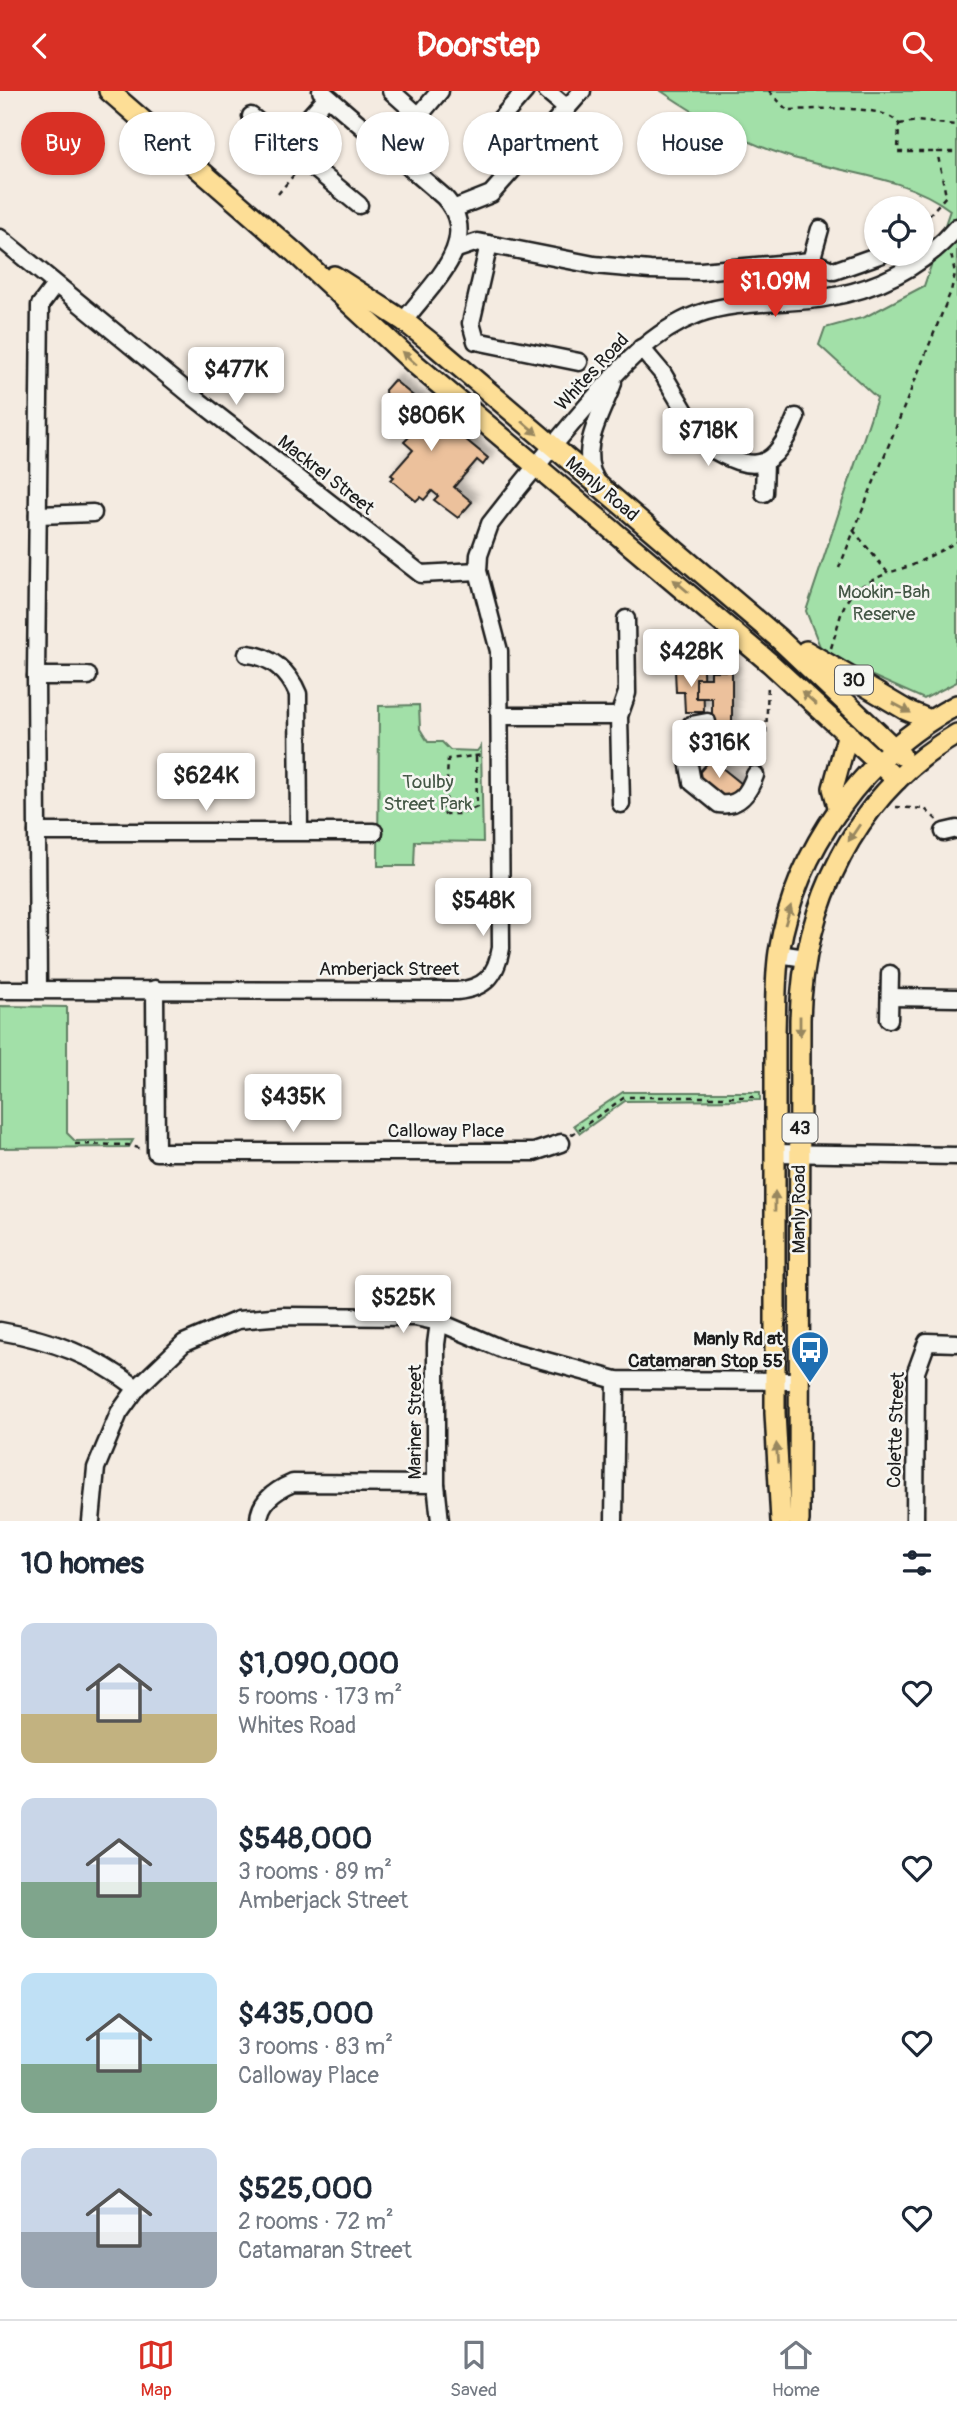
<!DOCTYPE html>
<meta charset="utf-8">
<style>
body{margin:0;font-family:Pangolin,sans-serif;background:#f6f6f7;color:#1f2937;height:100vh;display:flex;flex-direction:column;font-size:26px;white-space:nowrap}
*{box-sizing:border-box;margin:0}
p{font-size:23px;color:#747a83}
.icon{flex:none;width:38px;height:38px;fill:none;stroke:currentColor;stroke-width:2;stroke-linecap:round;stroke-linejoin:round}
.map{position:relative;height:1430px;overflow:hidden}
.sheet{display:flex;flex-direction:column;background:#fff;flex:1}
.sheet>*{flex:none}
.hud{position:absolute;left:21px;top:21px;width:915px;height:63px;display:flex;gap:14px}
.controls{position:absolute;left:864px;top:105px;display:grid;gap:14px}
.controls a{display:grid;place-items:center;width:70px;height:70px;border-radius:50%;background:#fff;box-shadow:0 2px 5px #0004;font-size:35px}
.price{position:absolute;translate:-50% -60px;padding:0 16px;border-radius:7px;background:#fff;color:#222;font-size:23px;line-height:46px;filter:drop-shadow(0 2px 4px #0008)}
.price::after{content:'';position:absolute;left:50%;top:42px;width:21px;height:16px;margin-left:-10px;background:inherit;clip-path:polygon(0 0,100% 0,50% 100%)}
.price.on{background:#d93025;color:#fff}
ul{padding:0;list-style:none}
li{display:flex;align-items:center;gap:21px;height:175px;padding:0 21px}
li span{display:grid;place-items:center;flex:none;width:196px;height:140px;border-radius:14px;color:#555}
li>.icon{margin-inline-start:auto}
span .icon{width:84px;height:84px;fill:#fffc;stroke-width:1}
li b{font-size:30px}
h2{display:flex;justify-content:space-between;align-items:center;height:84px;padding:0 21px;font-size:30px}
.tag{padding:0 24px;border-radius:32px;background:#fff;box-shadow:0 2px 5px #0004;font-size:24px;line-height:63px}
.tag.on{background:#d93025;color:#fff}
header{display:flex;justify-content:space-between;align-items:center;height:91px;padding:0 21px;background:#d93025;color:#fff;font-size:32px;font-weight:700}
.tabs{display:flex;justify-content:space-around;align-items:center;height:98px;border-top:2px solid #e0e1e3;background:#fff;font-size:19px;color:#747a83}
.tabs a{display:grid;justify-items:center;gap:4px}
.tabs .on{color:#d93025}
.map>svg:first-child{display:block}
.green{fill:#a2e0a8;stroke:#5f7e62;stroke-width:2}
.building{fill:#ecc19c;stroke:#1c1c1c;stroke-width:2;filter:url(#shadow)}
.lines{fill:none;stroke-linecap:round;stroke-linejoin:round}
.minor-casing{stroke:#1c1c1c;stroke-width:21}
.major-casing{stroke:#1c1c1c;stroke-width:24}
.path{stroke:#1c1c1c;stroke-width:2.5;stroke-dasharray:5 5;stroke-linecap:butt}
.minor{stroke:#f6f6f2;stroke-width:16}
.major{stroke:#fdde96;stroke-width:19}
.oneway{fill:#98875f}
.labels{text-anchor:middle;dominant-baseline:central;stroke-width:5;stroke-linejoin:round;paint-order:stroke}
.shield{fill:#f6f6f2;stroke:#5d5d5c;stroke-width:2}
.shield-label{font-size:18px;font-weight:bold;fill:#1c1c1c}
.street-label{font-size:19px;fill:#1c1c1c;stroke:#f6f6f2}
.park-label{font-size:19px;fill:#445746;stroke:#f6f6f2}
.poi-label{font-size:19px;font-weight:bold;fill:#1c1c1c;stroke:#f6f6f2;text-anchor:end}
</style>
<header><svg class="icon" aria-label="back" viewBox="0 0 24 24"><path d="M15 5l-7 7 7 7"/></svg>Doorstep<svg class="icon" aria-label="search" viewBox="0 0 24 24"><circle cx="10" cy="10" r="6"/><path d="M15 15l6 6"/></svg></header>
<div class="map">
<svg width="957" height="1430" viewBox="0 0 957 1430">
<defs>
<filter id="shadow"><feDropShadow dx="6" dy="-6" stdDeviation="3.5" flood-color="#0004"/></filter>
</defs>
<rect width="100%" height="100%" fill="#f4ebe1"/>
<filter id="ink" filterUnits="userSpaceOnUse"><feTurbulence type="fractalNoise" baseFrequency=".0143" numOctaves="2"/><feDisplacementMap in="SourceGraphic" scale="14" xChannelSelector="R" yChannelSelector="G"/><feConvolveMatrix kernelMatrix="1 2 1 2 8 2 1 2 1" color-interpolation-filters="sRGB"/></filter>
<g filter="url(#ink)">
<g class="green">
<path d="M661,0H957V591L924,608L823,563L806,520L877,307L819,254L825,237L865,226L924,195L950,119C904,84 838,82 784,64C738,49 700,26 661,0Z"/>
<polygon points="419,614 420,638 428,651 442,651 450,659 477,660 481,655 483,751 415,750 414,775 378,775 379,615"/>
<polygon points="0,915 67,916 67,1042 75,1050 133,1049 129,1056 0,1057"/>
<polygon points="623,1001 760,1001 760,1009 625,1010 580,1042 574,1034"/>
</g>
<g class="building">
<polygon points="697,30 722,49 709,66 684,47"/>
<polygon points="394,289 488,367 483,374 477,369 454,396 472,411 458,427 434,409 438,405 432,400 424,409 420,406 416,410 391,389 394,386 391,384 413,359 404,351 411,344 387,323 385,299"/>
<polygon points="703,578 704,621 685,621 684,601 676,601 675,579"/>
<polygon points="711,580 732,580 732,639 712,639 712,607 696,607 696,587 711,587"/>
<polygon points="683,646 694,646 694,669 683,668"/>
<polygon points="711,668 742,693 728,711 696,685"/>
</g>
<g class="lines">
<defs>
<g id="minor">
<path d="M321,0L444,106C485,150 429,195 404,230"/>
<polyline points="391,0 419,25"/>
<polyline points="547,0 567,17"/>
<polyline points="251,25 359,114"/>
<polyline points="285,53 327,6"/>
<polyline points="477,55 525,0"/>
<polyline points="389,60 440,0"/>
<polyline points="453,118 491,103 582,0"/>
<polyline points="0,147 190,303 421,483 478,480"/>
<polyline points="489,153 471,232 476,250 579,271"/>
<polyline points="457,158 478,151 594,174 650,179 701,180 811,170 834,180 882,163"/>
<polyline points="811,170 820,138"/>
<path d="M641,257L663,283L705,354C756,385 774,379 796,326"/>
<path d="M596,389C577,359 602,322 613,292"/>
<polyline points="764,402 765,371"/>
<polyline points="38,424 93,422"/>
<path d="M247,563C271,565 289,581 298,603L299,740"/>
<polyline points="36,585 88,585"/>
<polyline points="500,625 619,625"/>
<polyline points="688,646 691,634 707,631"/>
<path d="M688,669L692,691L719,713C740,716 749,701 755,684"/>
<polyline points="621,713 619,625 627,602 626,528"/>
<polyline points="37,741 374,741"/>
<polyline points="944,741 957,738"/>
<polyline points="779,863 805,867"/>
<polyline points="155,898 156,1061 534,1061 561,1052"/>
<path d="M0,899L457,900C485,897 496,885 501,857L499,560L478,480L479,464L490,433C517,398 545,364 574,330C610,289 645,243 698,223C740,208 781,214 824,207C876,199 923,176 957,136"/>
<polyline points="38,899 36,585 40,214 55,194"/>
<polyline points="890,906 957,907"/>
<polyline points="889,928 890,883"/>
<polyline points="775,1062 957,1065"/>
<polyline points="439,1231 436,1253 436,1393 440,1430"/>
<path d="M0,1240C52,1249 95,1265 137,1297"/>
<polyline points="91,1430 96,1377 119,1322 137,1297 184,1252 238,1229 283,1225 415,1226 439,1231 502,1258 616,1289 798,1290"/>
<path d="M259,1430C259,1410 276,1399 293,1392L436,1393"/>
<polyline points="614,1430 616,1289"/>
<polyline points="915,1430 916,1281 927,1251 957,1252"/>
</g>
<g id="major">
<polyline points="109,0 294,161 415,273 770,572 897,689"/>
<polyline points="334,185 404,230 434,254 778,547 901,664"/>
<polyline points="806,560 906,619 930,629"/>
<polyline points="839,719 833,697 848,642"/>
<path d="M781,1430L775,1322V941C776,915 775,888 779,861C796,758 865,662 957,614"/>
<path d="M799,1430L800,929C803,814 854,703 957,643"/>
</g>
</defs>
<use href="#minor" class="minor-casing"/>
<use href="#major" class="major-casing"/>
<g class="path">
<path d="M769,0L787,19C813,19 883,11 899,33L898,61H957"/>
<polyline points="899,33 917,30 957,34"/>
<polyline points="278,103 297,80"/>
<polyline points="922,132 946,105 937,60"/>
<polyline points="853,439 888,482 913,474 957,451"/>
<polyline points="839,477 951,200 955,182 951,163"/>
<path d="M831,557C846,511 839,503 888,482"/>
<polyline points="476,666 477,716 461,723 443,723 440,720 446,709 448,668 484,664"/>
<polyline points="765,672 768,592"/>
<polyline points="896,716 925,718 937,729"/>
<polyline points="571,1044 625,1006 759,1006"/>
<polyline points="75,1053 128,1054 142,1058"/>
</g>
<use href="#minor" class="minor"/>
<use href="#major" class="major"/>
</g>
<defs><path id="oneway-solid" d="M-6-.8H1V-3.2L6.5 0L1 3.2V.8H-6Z" transform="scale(1.75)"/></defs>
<g class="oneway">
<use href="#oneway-solid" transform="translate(409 267) rotate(-138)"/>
<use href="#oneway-solid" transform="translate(530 337) rotate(41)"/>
<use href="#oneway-solid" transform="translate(681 495) rotate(-140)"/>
<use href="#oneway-solid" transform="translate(809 607) rotate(-138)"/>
<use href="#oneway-solid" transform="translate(902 617) rotate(29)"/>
<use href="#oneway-solid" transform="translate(854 742) rotate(124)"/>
<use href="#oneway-solid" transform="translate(788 824) rotate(-73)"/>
<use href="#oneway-solid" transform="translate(800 935) rotate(90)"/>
<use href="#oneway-solid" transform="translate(775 1110) rotate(-90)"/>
<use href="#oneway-solid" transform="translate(777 1362) rotate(-94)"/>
</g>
</g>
<defs>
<symbol id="bus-pin" viewBox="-11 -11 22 30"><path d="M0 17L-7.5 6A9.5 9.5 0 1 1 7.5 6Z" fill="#1f6fb2" stroke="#f6f6f2"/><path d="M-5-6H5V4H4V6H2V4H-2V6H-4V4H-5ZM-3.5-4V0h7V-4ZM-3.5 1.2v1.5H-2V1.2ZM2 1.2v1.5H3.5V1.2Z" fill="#fff"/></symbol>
</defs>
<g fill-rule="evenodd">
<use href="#bus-pin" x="788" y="1237" width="44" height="60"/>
</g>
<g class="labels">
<g class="shield">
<rect x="835" y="574.5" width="38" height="29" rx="5"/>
<rect x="782.5" y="1022.5" width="35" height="29" rx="5"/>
</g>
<g class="shield-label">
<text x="854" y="589">30</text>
<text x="800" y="1037">43</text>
</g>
<g class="street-label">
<text transform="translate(592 281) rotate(-47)">Whites Road</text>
<text transform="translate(326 384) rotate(38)">Mackrel Street</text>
<text transform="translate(602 398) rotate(40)">Manly Road</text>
<text x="389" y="878">Amberjack Street</text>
<text x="446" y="1040">Calloway Place</text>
<text transform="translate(799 1118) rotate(-90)">Manly Road</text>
<text transform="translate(415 1331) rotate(-90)">Mariner Street</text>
<text transform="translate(896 1339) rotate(-88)">Colette Street</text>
</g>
<g class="park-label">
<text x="884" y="501">Mookin-Bah<tspan x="884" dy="22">Reserve</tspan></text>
<text x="428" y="691">Toulby<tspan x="428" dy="22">Street Park</tspan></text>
</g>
<g class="poi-label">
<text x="783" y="1248">Manly Rd at<tspan x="783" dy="22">Catamaran Stop 55</tspan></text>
</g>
</g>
</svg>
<div class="controls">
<a><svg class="icon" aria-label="locate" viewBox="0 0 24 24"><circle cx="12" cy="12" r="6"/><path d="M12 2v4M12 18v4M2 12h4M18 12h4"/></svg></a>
</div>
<b class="price on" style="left:775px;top:228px">$1.09M</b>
<b class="price" style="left:236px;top:316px">$477K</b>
<b class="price" style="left:431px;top:362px">$806K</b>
<b class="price" style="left:708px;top:377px">$718K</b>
<b class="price" style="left:691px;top:598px">$428K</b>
<b class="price" style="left:719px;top:689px">$316K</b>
<b class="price" style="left:206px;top:722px">$624K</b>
<b class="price" style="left:483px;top:847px">$548K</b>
<b class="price" style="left:293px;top:1043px">$435K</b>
<b class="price" style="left:403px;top:1244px">$525K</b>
<div class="hud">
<a class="tag on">Buy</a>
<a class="tag">Rent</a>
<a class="tag">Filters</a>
<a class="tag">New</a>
<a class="tag">Apartment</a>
<a class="tag">House</a>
</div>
</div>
<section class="sheet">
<h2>10 homes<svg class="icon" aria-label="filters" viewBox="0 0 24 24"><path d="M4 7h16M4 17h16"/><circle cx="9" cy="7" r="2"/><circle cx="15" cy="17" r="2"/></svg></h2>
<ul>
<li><span style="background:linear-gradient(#c9d6e8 65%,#c2b280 0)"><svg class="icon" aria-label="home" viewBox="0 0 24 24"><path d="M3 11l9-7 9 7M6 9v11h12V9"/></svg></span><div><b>$1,090,000</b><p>5 rooms · 173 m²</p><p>Whites Road</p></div><svg class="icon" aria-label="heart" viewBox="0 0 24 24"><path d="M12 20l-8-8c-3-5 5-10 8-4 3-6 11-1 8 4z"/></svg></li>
<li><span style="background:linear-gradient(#c9d6e8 60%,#7fa58c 0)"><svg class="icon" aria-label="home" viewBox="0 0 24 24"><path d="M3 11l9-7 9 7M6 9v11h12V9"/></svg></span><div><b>$548,000</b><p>3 rooms · 89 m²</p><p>Amberjack Street</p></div><svg class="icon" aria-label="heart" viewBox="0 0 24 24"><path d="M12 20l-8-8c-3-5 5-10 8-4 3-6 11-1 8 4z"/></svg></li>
<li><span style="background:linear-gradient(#bfe0f5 65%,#7fa58c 0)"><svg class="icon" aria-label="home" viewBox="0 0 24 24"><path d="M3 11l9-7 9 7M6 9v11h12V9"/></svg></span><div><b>$435,000</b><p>3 rooms · 83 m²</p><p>Calloway Place</p></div><svg class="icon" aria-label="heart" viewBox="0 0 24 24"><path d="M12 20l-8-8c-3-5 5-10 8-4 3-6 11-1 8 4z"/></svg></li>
<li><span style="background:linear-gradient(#c9d6e8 60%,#9aa5b1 0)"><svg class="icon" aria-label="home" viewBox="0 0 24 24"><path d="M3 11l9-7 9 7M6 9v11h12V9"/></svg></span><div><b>$525,000</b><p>2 rooms · 72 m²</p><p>Catamaran Street</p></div><svg class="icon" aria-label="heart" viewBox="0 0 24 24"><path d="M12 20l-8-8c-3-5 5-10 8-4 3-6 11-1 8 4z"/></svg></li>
</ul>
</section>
<nav class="tabs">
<a class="on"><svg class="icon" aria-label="map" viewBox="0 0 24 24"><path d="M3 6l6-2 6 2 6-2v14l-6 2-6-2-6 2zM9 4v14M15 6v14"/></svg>Map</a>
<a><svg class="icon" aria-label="saved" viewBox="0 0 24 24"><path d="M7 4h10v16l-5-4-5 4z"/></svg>Saved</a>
<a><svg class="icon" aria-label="home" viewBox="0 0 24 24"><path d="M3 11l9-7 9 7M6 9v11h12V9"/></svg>Home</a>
</nav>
